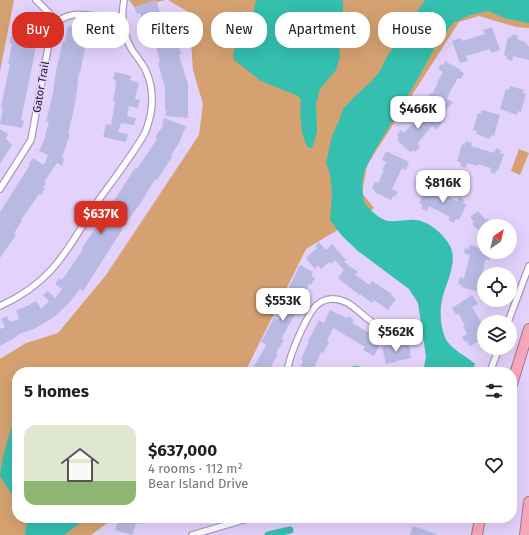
<!DOCTYPE html>
<meta charset="utf-8">
<style>
body{margin:0;font-family:"Fira Sans",sans-serif;background:#f6f6f6;color:#202124;height:100vh;display:flex;flex-direction:column;font-size:15px;white-space:nowrap}
*{box-sizing:border-box;margin:0}
p{font-size:13px;color:#757577}
.icon{flex:none;width:22px;height:22px;fill:none;stroke:currentColor;stroke-width:2;stroke-linecap:round;stroke-linejoin:round}
.map{position:relative;flex:1;overflow:hidden}
.panel{position:absolute;left:12px;top:367px;width:505px;height:156px;display:flex;flex-direction:column;background:#fff;border-radius:16px;box-shadow:0 4px 16px #0002}
.panel>*{flex:none}
.hud{position:absolute;left:12px;top:12px;width:505px;height:36px;display:flex;gap:8px}
.needle{width:26px;rotate:35deg}
.controls{position:absolute;left:477px;top:219px;display:grid;gap:8px}
.controls a{display:grid;place-items:center;width:40px;height:40px;border-radius:50%;background:#fff;box-shadow:0 4px 16px #0002;font-size:20px}
.price{position:absolute;translate:-50% -34px;padding:0 9px;border-radius:8px;background:#fff;color:#222;font-size:13px;line-height:26px;filter:drop-shadow(0 1px 2px #0008)}
.price::after{content:'';position:absolute;left:50%;top:24px;width:12px;height:9px;margin-left:-6px;background:inherit;clip-path:polygon(0 0,100% 0,50% 100%)}
.price.current{background:#d93025;color:#fff}
ul{padding:0;list-style:none}
li{display:flex;align-items:center;gap:12px;height:100px;padding:0 12px}
li+li{border-top:1px solid #e0e0e0}
li span{display:grid;place-items:center;flex:none;width:112px;height:80px;border-radius:12px;color:#555}
li>.icon{margin-inline-start:auto}
span .icon{width:48px;height:48px;fill:#fffc;stroke-width:1}
li b{font-size:17px}
h2{display:flex;justify-content:space-between;align-items:center;height:48px;padding:0 12px;font-size:17px}
.chip{padding:0 14px;border-radius:16px;background:#fff;box-shadow:0 4px 16px #0002;font-size:14px;line-height:36px}
.chip.current{background:#d93025;color:#fff}
.map>svg:first-child{display:block}
.green{fill:#d5a171}
.water{fill:#34bfaf}
.lines{fill:none;stroke-linecap:round;stroke-linejoin:round}
.canal{stroke:#34bfaf;stroke-width:7}
.building{fill:#b9bae4}
.street-casing{stroke:#a999c0;stroke-width:8}
.highway-casing{stroke:#a97485;stroke-width:12}
.street{stroke:#fff;stroke-width:5.5}
.highway{stroke:#f7a9bc;stroke-width:10}
.labels{text-anchor:middle;dominant-baseline:central;stroke-width:3.5;stroke-linejoin:round;paint-order:stroke}
.street-label{font-size:11px;fill:#181220;stroke:#e3d2fc}
</style>
<div class="map">
<svg width="529" height="535" viewBox="0 0 529 535">
<rect width="100%" height="100%" fill="#e3d2fc"/>
<g class="green">
<polygon points="0,0 14,0 0,71"/>
<polygon points="129,0 165,0 135,8"/>
<polygon points="168,0 529,0 529,28 516,27 479,16 459,22 367,165 362,193 374,208 306,249 247,368 243,372 17,372 17,518 114,518 91,535 0,535 0,359 26,343 58,333 106,275 199,135 203,104 193,70 191,41 194,25 195,16"/>
<polygon points="519,149 529,153 520,175 511,171"/>
</g>
<g class="water">
<path d="M256,0H343V12L337,24L340,57L336,70L320,89L316,104L317,132L312,148H309C300,139 300,113 301,100L298,96L261,81L234,60L233,53L235,48L253,23V13Z"/>
<path d="M425,0H529V23L504,18L489,11L470,15L453,23L436,46L413,87L375,150L364,172L362,185L364,203C370,209 377,217 385,220C393,223 401,220 409,220C424,218 439,230 447,241C460,258 448,278 443,296C439,309 440,330 447,341C452,349 467,357 475,364L472,372H423L426,357L418,303L409,289L358,251L342,236L330,220L332,194L330,174L326,163L332,136L339,121L343,109L356,95L370,83L380,71L388,55Z"/>
<polygon points="357,366 361,367 369,372 341,372 350,367"/>
<polygon points="17,409 17,503 0,476 3,456"/>
<polygon points="27,518 87,518 64,535 25,535"/>
</g>
<g class="lines">
<polyline class="canal" points="268,535 290,530"/>
</g>
<g class="building">
<polygon points="156,0 161,16 165,15 175,43 178,42 181,55 179,55 188,84 188,118 165,116 167,111 165,111 165,88 158,63 160,63 155,41 150,42 146,28 144,28 140,13 137,14 134,7"/>
<polygon points="17,23 32,25 30,30 39,32 21,120 24,121 22,128 0,124 3,108 1,107 10,64 8,64 12,44 10,43 11,36 15,37"/>
<polygon points="68,26 92,31 89,44 86,43 80,73 79,73 75,104 68,134 70,134 62,158 64,159 62,166 57,163 44,182 46,183 43,188 45,189 41,195 39,194 21,220 22,221 14,233 16,235 0,258 0,212 30,165 29,164 33,158 44,165 48,155 39,151 46,136 45,136 49,122 46,121 53,93 56,71 63,41 65,42"/>
<polygon points="492,27 500,50 491,53 490,49 466,56 468,61 460,63 452,41 461,38 462,41 485,34 483,30"/>
<polygon points="512,34 518,36 517,39 525,42 529,47 529,60 513,56 512,61 506,59 507,56 504,55 508,37 511,38"/>
<polygon points="445,61 461,70 460,71 464,73 461,79 458,78 452,88 447,99 453,102 450,107 448,106 446,110 430,101 431,100 427,98 430,93 432,94 438,83 437,82 443,72 438,69 441,64 443,65"/>
<polygon points="115,72 131,76 130,80 139,83 135,99 140,100 138,108 129,106 127,116 136,118 134,125 121,123 118,132 128,134 126,142 103,137 106,124 111,125 115,101 113,101 116,85 115,84 116,80 113,79"/>
<polygon points="510,86 524,90 523,93 526,94 521,112 518,111 517,115 500,109 506,89 509,90"/>
<polygon points="421,108 424,111 426,108 442,123 436,130 432,126 417,144 420,147 415,152 413,150 410,152 397,140 399,138 397,135 401,130 404,133 411,125 412,126 420,117 417,113"/>
<polygon points="482,110 500,115 494,136 491,135 490,139 476,134 477,131 473,130 478,113 481,114"/>
<polygon points="164,118 186,126 180,141 171,156 172,157 157,180 155,179 140,204 121,229 122,230 83,291 80,289 69,303 54,317 34,329 17,335 18,336 0,346 0,329 5,327 1,319 7,316 10,322 19,319 16,310 30,305 30,304 36,301 41,309 49,301 43,295 48,291 55,298 62,289 55,284 59,278 62,280 71,267 83,249 82,248 107,211 106,211 119,193 135,168 137,169 157,139 155,137 163,126 162,125"/>
<polygon points="0,129 8,134 6,139 12,145 0,164"/>
<polygon points="466,141 472,143 471,146 494,153 496,148 501,150 500,153 504,154 498,171 496,170 495,174 490,172 491,168 478,164 478,166 467,163 466,168 460,166 461,163 457,161 462,144 464,145"/>
<polygon points="386,151 409,162 406,170 402,168 392,189 398,192 395,197 393,196 391,200 374,192 375,190 372,188 375,182 378,183 384,171 382,171 386,162 382,160"/>
<polygon points="432,185 438,188 436,191 457,201 459,197 465,200 463,203 467,204 459,220 456,219 454,223 448,220 450,217 429,206 427,211 421,208 423,205 419,203 427,187 430,188"/>
<polygon points="478,211 486,220 488,219 493,226 484,226 484,236 472,224 474,222 470,217"/>
<polygon points="319,242 326,250 332,244 346,260 344,262 358,272 355,275 370,285 372,281 392,294 391,295 396,299 388,310 374,300 372,303 360,294 359,295 338,278 344,270 335,260 331,264 329,262 321,269 318,265 315,269 306,258 317,248 315,246"/>
<polygon points="470,245 484,249 484,252 490,253 489,260 486,259 480,281 484,282 484,289 480,288 479,292 461,287 462,285 458,284 460,277 464,278 470,255 464,253 465,248 469,249"/>
<polygon points="300,265 313,272 311,276 315,278 311,285 309,284 301,299 303,300 281,339 284,340 276,353 278,354 271,366 282,372 254,372 252,370 266,345 261,342 274,318 278,320 293,292 288,289"/>
<polygon points="472,295 478,304 472,307 484,327 484,338 470,346 467,341 465,342 462,337 467,334 463,326 465,325 458,313 456,315 452,308"/>
<polygon points="330,310 347,318 348,316 354,320 352,323 382,340 374,356 363,350 365,347 333,328 327,341 329,342 323,353 321,352 314,368 323,371 322,372 299,372 303,360 301,359 309,342 308,341 319,320 324,323"/>
<polygon points="394,344 394,347 409,344 411,358 397,361 397,362 386,364 382,347"/>
<polygon points="124,518 142,518 139,524 136,523 132,535 115,530 119,519 126,521 127,519"/>
<polygon points="413,526 436,534 436,535 410,535"/>
</g>
<g class="lines">
<defs>
<g id="street">
<polyline points="36,0 58,22"/>
<path d="M0,189L31,140L50,37C59,2 97,17 123,22"/>
<path d="M0,306C54,282 68,248 98,201C114,179 131,157 145,133C153,113 155,91 146,71C142,63 137,57 132,50C123,35 121,17 124,0"/>
<polyline points="508,322 529,266"/>
<path d="M287,372C290,354 297,339 305,323C311,311 317,300 331,299C353,297 365,324 385,328C387,328 391,327 393,326"/>
<polyline points="490,372 499,348"/>
<polyline points="192,535 250,518"/>
</g>
<g id="highway">
<polyline points="512,384 529,329"/>
<polyline points="477,535 480,518"/>
<polyline points="525,535 529,502"/>
</g>
</defs>
<use href="#street" class="street-casing"/>
<use href="#highway" class="highway-casing"/>
<use href="#street" class="street"/>
<use href="#highway" class="highway"/>
</g>
<g class="labels">
<g class="street-label">
<text transform="translate(41 87) rotate(-80)">Gator Trail</text>
</g>
</g>
</svg>
<div class="controls">
<a><svg class="needle" viewBox="-14 -14 28 28"><path d="M0-13l5 13h-10z" fill="#e53935"/><path d="M0 13l5-13h-10z" fill="#757577"/></svg></a>
<a><svg class="icon" aria-label="locate" viewBox="0 0 24 24"><circle cx="12" cy="12" r="6"/><path d="M12 2v4M12 18v4M2 12h4M18 12h4"/></svg></a>
<a><svg class="icon" aria-label="layers" viewBox="0 0 24 24"><path d="M12 4l9 5-9 5-9-5zM3 14l9 5 9-5"/></svg></a>
</div>
<b class="price" style="left:418px;top:130px">$466K</b>
<b class="price" style="left:443px;top:204px">$816K</b>
<b class="price current" style="left:101px;top:235px">$637K</b>
<b class="price" style="left:283px;top:322px">$553K</b>
<b class="price" style="left:396px;top:353px">$562K</b>
<div class="hud">
<a class="chip current">Buy</a>
<a class="chip">Rent</a>
<a class="chip">Filters</a>
<a class="chip">New</a>
<a class="chip">Apartment</a>
<a class="chip">House</a>
</div>
<section class="panel">
<h2>5 homes<svg class="icon" aria-label="filters" viewBox="0 0 24 24"><path d="M4 7h16M4 17h16"/><circle cx="9" cy="7" r="2"/><circle cx="15" cy="17" r="2"/></svg></h2>
<ul>
<li><span style="background:linear-gradient(#dfe7d0 70%,#8fb573 0)"><svg class="icon" aria-label="home" viewBox="0 0 24 24"><path d="M3 11l9-7 9 7M6 9v11h12V9"/></svg></span><div><b>$637,000</b><p>4 rooms · 112 m²</p><p>Bear Island Drive</p></div><svg class="icon" aria-label="heart" viewBox="0 0 24 24"><path d="M12 20l-8-8c-3-5 5-10 8-4 3-6 11-1 8 4z"/></svg></li>
</ul>
</section>
</div>
